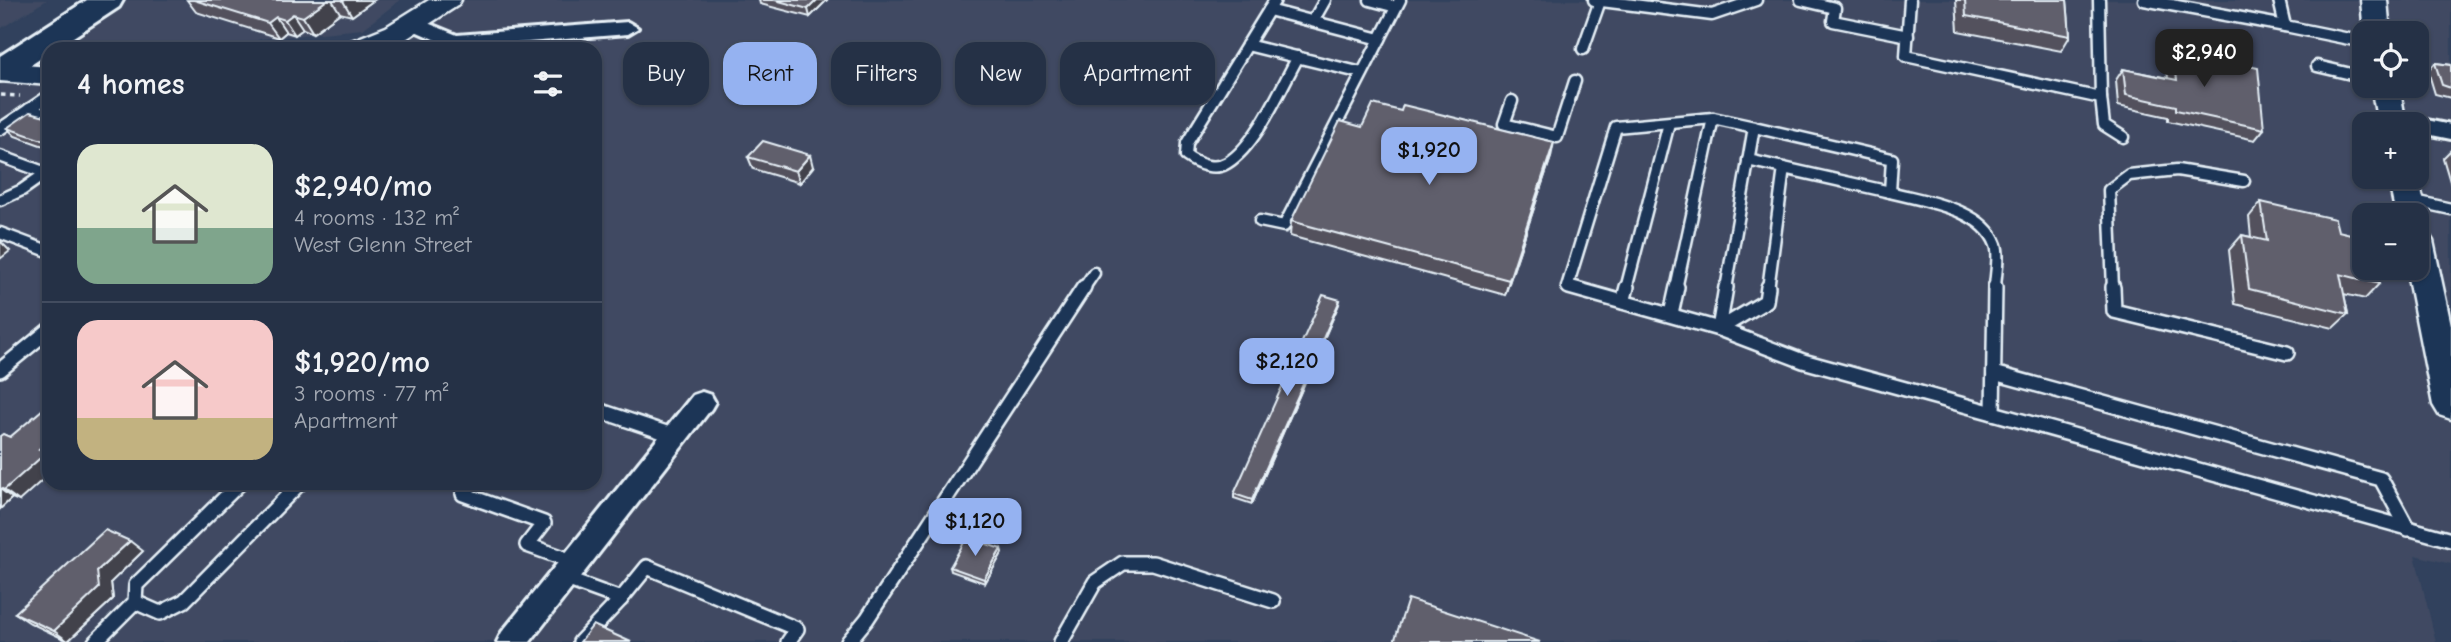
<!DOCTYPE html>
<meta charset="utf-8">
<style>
body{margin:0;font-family:"Comic Neue",sans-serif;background:#313d51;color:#f1f3f6;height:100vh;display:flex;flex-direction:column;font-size:26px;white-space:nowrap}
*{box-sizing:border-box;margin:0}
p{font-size:23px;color:#a3a9b3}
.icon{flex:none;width:38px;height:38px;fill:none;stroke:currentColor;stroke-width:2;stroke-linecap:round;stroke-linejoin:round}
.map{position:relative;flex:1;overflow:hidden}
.side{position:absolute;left:42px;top:42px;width:560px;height:448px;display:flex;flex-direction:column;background:#253146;border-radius:21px;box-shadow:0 2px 5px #0004,0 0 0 2px #424c5f}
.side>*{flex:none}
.guide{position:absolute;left:623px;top:42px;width:665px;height:63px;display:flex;gap:14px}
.tools{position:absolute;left:2352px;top:21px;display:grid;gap:14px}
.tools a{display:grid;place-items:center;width:77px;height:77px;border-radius:14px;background:#253146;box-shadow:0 2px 5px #0004,0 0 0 2px #424c5f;font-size:35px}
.price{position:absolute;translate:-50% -60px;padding:0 16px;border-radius:14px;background:#95b2f1;color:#111;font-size:23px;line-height:46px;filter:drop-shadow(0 2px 4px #0008)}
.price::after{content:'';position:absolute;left:50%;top:42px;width:21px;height:16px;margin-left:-10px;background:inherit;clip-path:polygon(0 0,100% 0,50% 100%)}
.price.current{background:#222;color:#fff}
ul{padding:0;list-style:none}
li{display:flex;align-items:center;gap:21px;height:175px;padding:0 35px}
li+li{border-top:2px solid #424c5f}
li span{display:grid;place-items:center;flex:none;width:196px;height:140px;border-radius:21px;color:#555}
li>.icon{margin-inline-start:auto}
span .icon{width:84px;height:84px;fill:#fffc;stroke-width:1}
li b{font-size:30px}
h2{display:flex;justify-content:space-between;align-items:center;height:84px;padding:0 35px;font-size:30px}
.tag{padding:0 24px;border-radius:21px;background:#253146;box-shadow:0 2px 5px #0004,0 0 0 2px #424c5f;font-size:24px;line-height:63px}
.tag.current{background:#95b2f1;color:#111}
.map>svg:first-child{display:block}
.built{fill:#3f4a62;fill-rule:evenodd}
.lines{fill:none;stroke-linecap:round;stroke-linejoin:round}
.lane-far1-casing{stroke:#e8f1f8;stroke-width:15}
.lane-casing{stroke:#e8f1f8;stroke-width:18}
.street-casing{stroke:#e8f1f8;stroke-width:6}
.secondary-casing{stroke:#e8f1f8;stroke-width:5}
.primary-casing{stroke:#e8f1f8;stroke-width:6}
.path{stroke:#e8f1f8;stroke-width:3.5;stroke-dasharray:4.5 4.5;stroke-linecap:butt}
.lane-far1{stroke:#1d3557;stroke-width:10}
.lane{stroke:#1d3557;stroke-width:13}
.street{fill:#1d3557;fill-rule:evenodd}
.secondary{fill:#1d3557;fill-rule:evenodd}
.primary{fill:#1d3557;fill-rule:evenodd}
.wall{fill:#53515d;stroke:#e8f1f8;stroke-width:2}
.shaded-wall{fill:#43424c;stroke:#e8f1f8;stroke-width:2}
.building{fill:#605e6c;stroke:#e8f1f8;stroke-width:2}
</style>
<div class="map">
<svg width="2451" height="642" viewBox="0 0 2451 642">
<rect width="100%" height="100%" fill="#31415d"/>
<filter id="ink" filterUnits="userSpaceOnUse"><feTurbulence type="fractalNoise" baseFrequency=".0143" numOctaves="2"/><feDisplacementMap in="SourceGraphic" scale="14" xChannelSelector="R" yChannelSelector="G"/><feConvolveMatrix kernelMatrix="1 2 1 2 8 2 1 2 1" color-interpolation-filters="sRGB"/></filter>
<g filter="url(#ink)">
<g class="built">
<polygon points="0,0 47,0 0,29"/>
<polygon points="126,0 400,0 363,29 260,39 247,49 53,49"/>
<path d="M459,0H2451V564L2415,555L2436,642H0V84L49,52V483H595V49H379L397,43ZM2364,33H2417V86H2364ZM2364,124H2417V177H2364ZM2364,215H2417V268H2364Z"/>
</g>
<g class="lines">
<defs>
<g id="lane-far1">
<path d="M1275,0L1187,143L1186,156C1197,164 1214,171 1227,163C1257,145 1281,87 1298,57"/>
<polyline points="1370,0 1396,7"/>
<polyline points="1594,0 1712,15 1756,0"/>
<polyline points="1801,0 1835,8 1833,21 1908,36"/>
<polyline points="1910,0 1906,56 2101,98 2104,125 2123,137"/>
<polyline points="2099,0 2101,98"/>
<polyline points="2144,0 2285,26"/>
<polyline points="2279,0 2285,26 2364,42"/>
<polyline points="1269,10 1380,39"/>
<polyline points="1313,21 1325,0"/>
<polyline points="1247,45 1362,73"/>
<polyline points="1583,49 1600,1"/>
<polyline points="2317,66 2364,77"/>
<polyline points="1512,101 1504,124 1557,137 1575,81"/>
<polyline points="29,109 49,116"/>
<polyline points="0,129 49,96"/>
<polyline points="0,156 49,174"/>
<polyline points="1748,160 1890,192"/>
<polyline points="0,200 22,190 49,171"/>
<polyline points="2410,200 2451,209"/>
<polyline points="1260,221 1284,226 1400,0"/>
<polyline points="0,233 48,251"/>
<polyline points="1083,289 1094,273"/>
<polyline points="1575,289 1567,287 1616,127 1713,118 1754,127"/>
<polyline points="1626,289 1669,123"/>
<polyline points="1676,289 1713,118"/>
<path d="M1726,289L1754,127L1892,159L1890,192C1922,201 1983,208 1996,245C2000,256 1995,277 1995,289"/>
<polyline points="1768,289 1784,168"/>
<polyline points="2113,289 2109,190 2129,175 2177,170 2244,181"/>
</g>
<g id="lane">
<polyline points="1569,287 1719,329 1766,301 1768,287"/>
<polyline points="1726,287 1719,329 1803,361 1993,413"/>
<polyline points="2113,287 2114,311 2287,353"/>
<polyline points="1623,302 1627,287"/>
<polyline points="1671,314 1677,287"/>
<polyline points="0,370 49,330"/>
<polyline points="1994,373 2381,479 2408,529"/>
<polyline points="595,409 675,436"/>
<polyline points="1993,413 2451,540"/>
<polyline points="1993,413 1995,287"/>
<polyline points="473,483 463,494 544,523 527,545 575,562"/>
<polyline points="563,578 621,599 647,567 797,629 788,642"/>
<polyline points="135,602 160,613 184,601 300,483"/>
<polyline points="95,642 135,602 136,585 240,483"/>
<polyline points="580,642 621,599"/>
<polyline points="848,642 867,619 1084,287"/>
<polyline points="1061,642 1095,582 1123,563 1153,563 1273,601"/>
</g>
<g id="street">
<polygon points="413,17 457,35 628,22 638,28 628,34 454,48 406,27 403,23"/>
<polygon points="2417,118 2451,125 2451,139 2417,132 2417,124 2407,124"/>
<polygon points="702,392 711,395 715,402 711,409 530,642 497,642 502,632 693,395"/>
</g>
<g id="secondary">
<polygon points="429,0 461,0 457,6 406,39 381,49 342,49 346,43 386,27"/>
<polygon points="2361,0 2387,0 2390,33 2364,34"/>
<polygon points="0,63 49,67 49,85 0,81"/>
<polygon points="2371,86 2399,86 2406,124 2378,124"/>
<polygon points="2417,175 2427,215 2422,223 2417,224 2417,215 2396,215 2388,177"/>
<polygon points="2417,230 2428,233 2433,241 2451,325 2451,419 2439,415 2433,405 2406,268 2417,268"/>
</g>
<polygon id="primary" points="87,0 123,0 119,7 55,49 49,49 49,53 11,78 0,81 0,56"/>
</defs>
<use href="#lane-far1" class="lane-far1-casing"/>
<use href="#lane" class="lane-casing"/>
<use href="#street" class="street-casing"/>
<use href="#secondary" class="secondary-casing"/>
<use href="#primary" class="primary-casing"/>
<polyline class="path" points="1,95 20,96"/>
<use href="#lane-far1" class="lane-far1"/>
<use href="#lane" class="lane"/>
<use href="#street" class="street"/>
<use href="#secondary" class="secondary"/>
<use href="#primary" class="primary"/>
</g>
<g class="wall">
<polygon points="187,0 374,0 352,16 340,13 313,33 303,29 295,35 286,32 279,38 196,12"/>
<polygon points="759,0 827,0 810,17 760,4"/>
<polygon points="1956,0 2067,0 2070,36 2061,51 1958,31"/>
<polygon points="2173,50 2264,129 2255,140 2168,121 2168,117 2118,106 2116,80 2123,69 2168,78 2166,61"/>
<polygon points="2435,63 2451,65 2451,98 2435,94 2428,71"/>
<polygon points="49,117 49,148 15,136 7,128"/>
<polygon points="1362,127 1551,157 1505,295 1290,236 1291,221"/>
<polygon points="2451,150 2451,185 2443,158"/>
<polygon points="748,157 813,167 800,183 753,169"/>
<polygon points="2261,202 2338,231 2357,245 2379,284 2365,299 2344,294 2348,314 2333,328 2235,304 2229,250 2242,235 2251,237 2249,217"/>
<polygon points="1339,304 1252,504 1234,498 1234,494"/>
<polygon points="0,436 19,501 12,498 0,509"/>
<polygon points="1001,549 1002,553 985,583 951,571 950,567"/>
<polygon points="143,551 111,582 113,599 68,641 30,623 15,613"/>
</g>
<g class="shaded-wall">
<polygon points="327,0 332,0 340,13 313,33 303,17"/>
<polygon points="345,0 374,0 352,16 343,1"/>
<polygon points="817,0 827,0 810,17 808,9"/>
<polygon points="293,14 303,29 295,35 285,20"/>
<polygon points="276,17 286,32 279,38 268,23"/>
<polygon points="1554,142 1551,157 1505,295 1509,280"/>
<polygon points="810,155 813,167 800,183 796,171"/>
<polygon points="0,241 10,251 0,259"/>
<polygon points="1340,300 1339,304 1252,504 1252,500"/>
<polygon points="49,440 49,474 19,501 4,490 39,449"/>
<polygon points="0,489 12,498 0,509"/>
<polygon points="130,541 143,551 111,582 113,599 68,641 54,631 97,571"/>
<polygon points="1001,549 1002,553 985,583 984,579"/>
</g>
<g class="building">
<polygon points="194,0 327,0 303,17 293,14 285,20 276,17 268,23"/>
<polygon points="775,0 817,0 808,9"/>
<polygon points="1965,0 2067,0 2070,36 1966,16"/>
<polygon points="2173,50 2258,68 2264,129 2176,110 2176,106 2126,95 2123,69 2177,80"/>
<polygon points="2435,63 2451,65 2451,88 2442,85"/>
<polygon points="1373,104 1401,111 1403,105 1554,142 1509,280 1291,221 1340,121 1362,127"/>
<polygon points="30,112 49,117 49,138 45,141 7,128"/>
<polygon points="763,141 810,155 796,171 748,157"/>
<polygon points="2261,202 2335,219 2338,231 2355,235 2357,245 2364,246 2364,268 2376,268 2379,284 2340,274 2348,314 2249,289 2242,235 2267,241"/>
<polygon points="1323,295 1340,300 1252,500 1234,494"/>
<polygon points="49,404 49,440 39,449 47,452 4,490 0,488 0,436 3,434 10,437"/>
<polygon points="105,530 130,541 97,571 99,588 54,631 15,613"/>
<polygon points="967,537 1001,549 984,579 950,567"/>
<polygon points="1408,599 1540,642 1394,642"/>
<polygon points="593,625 631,642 580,642"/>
</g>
</g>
</svg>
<div class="tools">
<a><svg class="icon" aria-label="locate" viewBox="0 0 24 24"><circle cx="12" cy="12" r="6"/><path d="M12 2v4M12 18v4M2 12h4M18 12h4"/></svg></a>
<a>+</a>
<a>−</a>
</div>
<b class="price current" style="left:2204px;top:89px">$2,940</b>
<b class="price" style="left:1429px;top:187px">$1,920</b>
<b class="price" style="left:1287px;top:398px">$2,120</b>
<b class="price" style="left:975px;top:558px">$1,120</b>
<div class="guide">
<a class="tag">Buy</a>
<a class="tag current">Rent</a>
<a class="tag">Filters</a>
<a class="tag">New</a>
<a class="tag">Apartment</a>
</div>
<section class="side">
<h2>4 homes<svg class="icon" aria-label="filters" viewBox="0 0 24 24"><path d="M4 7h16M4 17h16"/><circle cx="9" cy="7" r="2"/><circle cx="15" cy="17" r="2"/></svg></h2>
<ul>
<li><span style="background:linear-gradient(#dfe7d0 60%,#7fa58c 0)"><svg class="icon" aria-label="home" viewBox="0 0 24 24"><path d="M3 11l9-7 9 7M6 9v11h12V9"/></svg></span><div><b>$2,940/mo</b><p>4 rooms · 132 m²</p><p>West Glenn Street</p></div></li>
<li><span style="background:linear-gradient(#f6c9c9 70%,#c2b280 0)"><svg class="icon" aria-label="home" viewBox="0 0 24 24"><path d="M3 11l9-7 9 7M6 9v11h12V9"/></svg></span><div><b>$1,920/mo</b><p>3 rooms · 77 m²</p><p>Apartment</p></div></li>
</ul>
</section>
</div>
